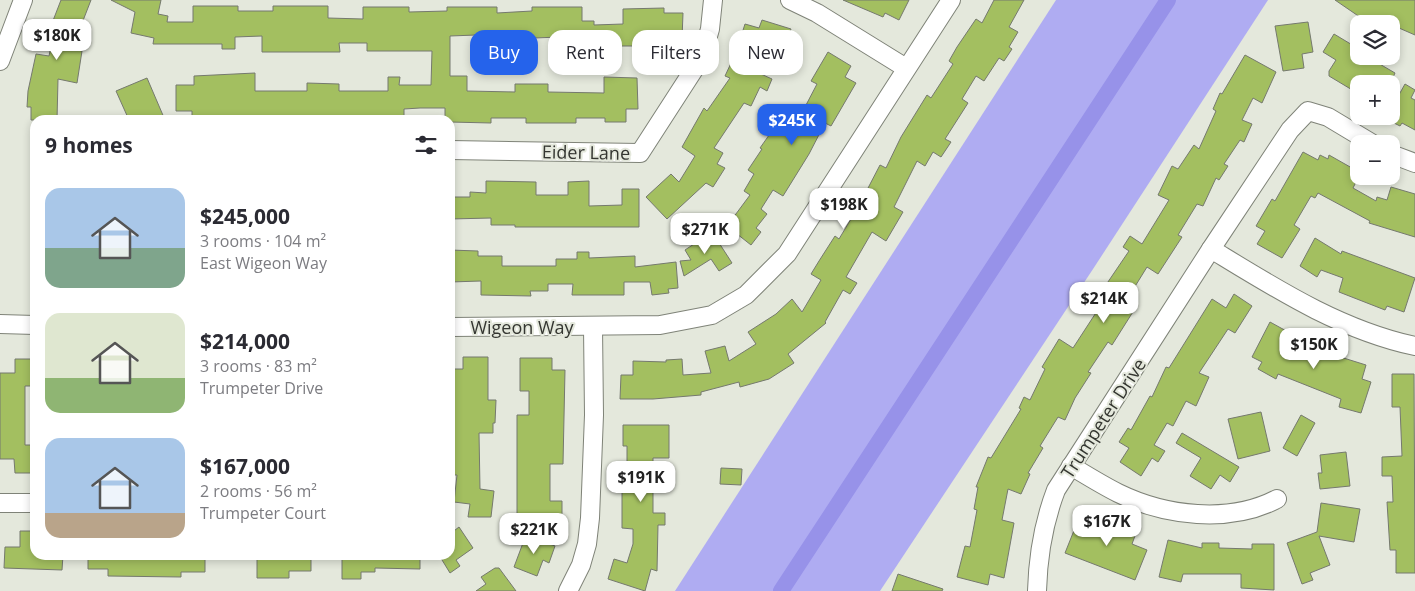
<!DOCTYPE html>
<meta charset="utf-8">
<style>
body{margin:0;font-family:"Open Sans",sans-serif;background:#f2f2f3;color:#2b2b33;height:100vh;display:flex;flex-direction:column;font-size:19px;white-space:nowrap}
*{box-sizing:border-box;margin:0}
p{font-size:16px;color:#7c7c81}
.icon{flex:none;width:28px;height:28px;fill:none;stroke:currentColor;stroke-width:2;stroke-linecap:round;stroke-linejoin:round}
.map{position:relative;flex:1;overflow:hidden}
.sheet{position:absolute;left:30px;top:115px;width:425px;height:445px;display:flex;flex-direction:column;background:#fff;border-radius:15px;box-shadow:0 2px 8px #0003}
.sheet>*{flex:none}
.top-card{position:absolute;left:470px;top:30px;width:475px;height:45px;display:flex;gap:10px}
.fabs{position:absolute;left:1350px;top:15px;display:grid;gap:10px}
.fabs a{display:grid;place-items:center;width:50px;height:50px;border-radius:10px;background:#fff;box-shadow:0 2px 8px #0003;font-size:25px}
.price{position:absolute;translate:-50% -42px;padding:0 11px;border-radius:10px;background:#fff;color:#222;font-size:16px;line-height:32px;filter:drop-shadow(0 1px 2px #0008)}
.price::after{content:'';position:absolute;left:50%;top:30px;width:15px;height:11px;margin-left:-8px;background:inherit;clip-path:polygon(0 0,100% 0,50% 100%)}
.price.selected{background:#2563eb;color:#fff}
ul{padding:0;list-style:none}
li{display:flex;align-items:center;gap:15px;height:125px;padding:0 15px}
li span{display:grid;place-items:center;flex:none;width:140px;height:100px;border-radius:15px;color:#555}
li>.icon{margin-inline-start:auto}
span .icon{width:60px;height:60px;fill:#fffc;stroke-width:1}
li b{font-size:21px}
h2{display:flex;justify-content:space-between;align-items:center;height:60px;padding:0 15px;font-size:21px}
.pill{padding:0 18px;border-radius:15px;background:#fff;box-shadow:0 2px 8px #0003;font-size:18px;line-height:45px}
.pill.selected{background:#2563eb;color:#fff}
.map>svg:first-child{display:block}
.green{fill:#afacf2}
.lines{fill:none;stroke-linecap:round;stroke-linejoin:round}
.canal{stroke:#9792e9;stroke-width:16}
.building{fill:#a3bf60;stroke:#75796e}
.minor-casing{stroke:#7f8378;stroke-width:20}
.minor{stroke:#fff;stroke-width:18}
.labels{text-anchor:middle;dominant-baseline:central;stroke-width:4;stroke-linejoin:round;paint-order:stroke}
.street-label{font-size:18px;fill:#343631;stroke:#e4e8dc}
</style>
<div class="map">
<svg width="1415" height="591" viewBox="0 0 1415 591">
<rect width="100%" height="100%" fill="#e4e8dc"/>
<polygon class="green" points="1056,0 1268,0 1095,266 880,591 675,591"/>
<g class="lines">
<polyline class="canal" points="781,591 1168,0"/>
</g>
<g class="building">
<polygon points="61,0 91,0 72,49 82,51 77,83 58,79 57,120 31,120 31,107 27,107 28,91 36,54 49,56 54,33 49,31"/>
<polygon points="111,0 161,0 158,14 168,16 167,22 193,22 193,6 238,6 238,11 273,11 273,6 328,6 328,18 363,19 363,7 409,7 409,12 447,11 447,7 497,7 497,13 532,11 532,7 582,7 582,21 594,21 594,25 623,24 623,9 664,8 664,13 683,13 682,39 639,38 639,46 594,46 594,55 560,55 560,37 508,39 508,46 476,46 476,35 450,36 450,76 467,76 467,91 515,92 515,84 548,84 548,92 604,93 604,77 637,78 638,109 626,109 626,122 605,122 605,118 576,118 576,123 526,123 526,118 491,118 491,123 450,122 445,120 445,108 420,108 404,109 404,120 363,120 363,117 323,116 323,120 279,120 279,116 243,117 243,120 221,120 221,116 192,116 192,111 176,111 176,85 194,85 194,76 255,73 255,91 307,91 307,83 339,84 339,91 388,91 388,77 400,77 399,85 431,85 432,51 367,51 367,43 339,43 340,52 262,52 262,36 235,37 235,49 222,49 222,44 153,44 154,38 131,33 135,12"/>
<polygon points="843,0 909,0 899,20 885,13 883,17"/>
<polygon points="994,0 1024,0 1009,27 1018,32 1009,47 1012,49 1004,61 999,58 984,81 976,76 962,99 968,103 945,139 951,142 941,157 933,152 925,166 917,161 894,207 903,212 886,241 872,232 846,277 857,283 850,294 843,290 825,322 826,323 788,354 794,363 769,379 740,387 739,382 701,392 701,395 653,399 620,399 621,375 633,375 633,361 666,362 666,360 682,359 683,375 711,373 705,351 725,346 729,361 756,344 748,332 776,314 792,299 802,312 821,280 811,274 819,261 835,236 839,239 857,209 854,207 865,189 867,190 880,165 886,168 901,137 927,95 931,98 953,64 949,61 957,47 976,19 982,23"/>
<polygon points="1335,0 1415,0 1415,35 1376,18 1370,24"/>
<polygon points="762,20 791,29 781,59 738,46 745,24 759,28"/>
<polygon points="1308,22 1313,52 1302,54 1304,68 1283,71 1275,26"/>
<polygon points="1334,34 1359,49 1359,56 1366,56 1395,73 1390,84 1359,84 1359,94 1329,76 1329,71 1336,60 1323,52"/>
<polygon points="828,52 851,66 845,77 856,83 831,126 825,123 809,154 783,196 773,190 761,209 767,214 756,228 761,232 751,245 727,226 750,195 744,191 754,174 748,170 762,149 760,148 779,121 793,130 817,84 811,81"/>
<polygon points="1245,55 1276,72 1262,103 1253,98 1242,120 1252,124 1244,142 1240,140 1224,164 1228,166 1219,180 1216,178 1203,206 1197,204 1178,235 1182,237 1158,274 1147,267 1126,301 1136,307 1112,345 1108,342 1088,372 1091,373 1075,398 1065,420 1058,417 1040,446 1043,448 1028,473 1030,474 1021,494 1008,489 1002,520 1014,523 1004,578 990,574 988,585 957,577 965,546 970,547 977,510 974,509 978,487 976,487 988,457 991,458 1021,409 1019,408 1024,397 1030,400 1045,369 1042,367 1059,339 1073,348 1101,305 1095,301 1129,251 1123,247 1130,236 1142,244 1169,200 1158,195 1172,166 1178,169 1194,145 1199,149 1216,111 1213,109 1220,93 1222,94"/>
<polygon points="732,61 772,79 767,91 760,87 751,106 744,103 714,148 723,153 717,164 725,168 713,187 706,183 667,219 646,197 671,174 679,182 695,156 682,147 704,108 707,111 730,78 725,76"/>
<polygon points="147,78 165,120 129,120 116,91"/>
<polygon points="1405,84 1415,90 1411,98 1415,100 1415,130 1402,123 1400,126 1386,119 1387,116 1391,116 1391,109"/>
<polygon points="1303,152 1318,160 1320,155 1328,159 1329,155 1359,172 1359,176 1353,188 1376,201 1377,197 1387,200 1391,187 1415,194 1415,237 1369,223 1370,221 1318,193 1315,198 1311,196 1294,225 1300,229 1282,258 1257,244 1265,231 1256,226 1272,199 1275,201"/>
<polygon points="486,181 536,182 536,195 568,195 568,182 589,181 589,206 622,205 622,189 639,189 639,227 515,227 515,225 491,225 491,218 450,219 450,197 470,197 470,192 486,193"/>
<polygon points="712,232 732,263 719,271 711,259 684,276 680,261 691,260 685,250"/>
<polygon points="1315,238 1341,254 1342,251 1415,278 1404,312 1387,306 1385,310 1339,292 1343,278 1321,270 1317,277 1300,266"/>
<polygon points="450,250 478,251 478,256 502,256 502,266 556,266 556,259 577,259 577,252 589,252 589,258 635,256 635,267 676,262 678,288 668,289 669,293 652,295 650,282 624,282 624,295 572,295 573,284 548,284 548,291 530,291 531,296 481,295 481,281 450,282"/>
<polygon points="1234,294 1252,306 1235,333 1228,329 1199,373 1209,377 1196,406 1186,401 1173,426 1167,423 1154,445 1165,451 1158,462 1152,458 1141,476 1120,462 1129,448 1119,442 1128,428 1131,430 1150,396 1152,397 1166,367 1169,368 1212,299 1226,308"/>
<polygon points="1270,322 1290,333 1282,346 1291,351 1289,353 1314,362 1319,348 1335,353 1334,355 1366,365 1362,379 1371,382 1361,413 1339,407 1341,399 1278,374 1276,379 1258,369 1262,362 1252,357"/>
<polygon points="463,357 488,357 488,400 496,400 495,423 493,423 493,433 479,433 480,489 494,491 491,517 468,517 470,504 454,502 457,475 454,475 454,457 450,457 450,369 463,369"/>
<polygon points="520,358 552,358 552,370 565,370 563,464 550,464 550,501 562,501 562,517 517,517 517,415 529,415 529,391 520,391"/>
<polygon points="15,359 31,359 31,386 25,386 25,445 31,445 31,473 15,473 14,459 0,459 0,373 15,373"/>
<polygon points="1392,374 1414,374 1415,573 1396,573 1396,550 1390,550 1387,502 1393,502 1392,476 1382,476 1382,457 1402,456 1400,407 1392,407"/>
<polygon points="1261,412 1270,451 1238,459 1228,419"/>
<polygon points="1301,415 1315,423 1297,456 1283,448"/>
<polygon points="623,425 669,425 669,458 653,458 653,513 665,513 665,525 658,525 657,571 651,569 645,591 608,579 614,559 627,563 633,544 633,529 622,528 622,481 627,481 627,446 623,446"/>
<polygon points="1182,433 1239,467 1230,482 1220,475 1211,489 1190,476 1201,458 1176,443"/>
<polygon points="1346,452 1350,486 1320,489 1318,473 1322,473 1320,455"/>
<polygon points="721,468 742,469 741,485 720,484"/>
<polygon points="1321,503 1360,509 1354,542 1319,536 1330,565 1310,573 1313,580 1302,584 1287,543 1317,532"/>
<polygon points="1093,516 1136,533 1132,544 1147,550 1135,580 1065,553 1077,523 1088,527"/>
<polygon points="459,527 473,548 456,560 460,566 450,573 439,555 450,555 450,534"/>
<polygon points="20,531 35,531 35,555 63,555 62,570 4,568 5,547 20,547"/>
<polygon points="526,535 555,546 549,563 543,560 537,576 514,567"/>
<polygon points="1168,540 1202,548 1202,543 1219,543 1219,548 1252,549 1252,544 1274,544 1274,590 1241,588 1241,574 1183,574 1181,582 1159,577"/>
<polygon points="88,555 205,555 205,572 181,572 181,577 108,576 108,569 88,569"/>
<polygon points="257,555 311,555 311,571 289,571 289,578 257,578"/>
<polygon points="342,555 420,555 420,569 375,568 375,572 361,572 361,579 342,579"/>
<polygon points="495,568 499,568 516,591 476,591 486,584 481,577"/>
<polygon points="898,574 943,589 942,591 892,591"/>
</g>
<g class="lines">
<defs>
<g id="minor">
<polyline points="790,0 817,13 906,68"/>
<polyline points="0,61 23,0"/>
<polyline points="450,150 640,153 702,57 710,29 713,0"/>
<polyline points="1391,154 1415,163"/>
<path d="M1211,249C1275,288 1340,330 1415,346"/>
<polyline points="0,324 35,325"/>
<polyline points="450,327 660,325 712,315 746,295 787,254 951,0"/>
<path d="M1071,466C1086,475 1102,485 1118,493C1165,516 1229,524 1277,499"/>
<polyline points="0,503 35,503"/>
<polyline points="568,591 581,565 587,544 590,518 594,415 593,327"/>
<path d="M1037,591C1038,555 1043,524 1056,490L1211,249L1290,130L1308,111L1328,117L1373,144"/>
</g>
</defs>
<use href="#minor" class="minor-casing"/>
<use href="#minor" class="minor"/>
</g>
<g class="labels">
<g class="street-label">
<text transform="translate(586 152) rotate(1)">Eider Lane</text>
<text x="522" y="327">Wigeon Way</text>
<text transform="translate(1103 418) rotate(-57)">Trumpeter Drive</text>
</g>
</g>
</svg>
<div class="fabs">
<a><svg class="icon" aria-label="layers" viewBox="0 0 24 24"><path d="M12 4l9 5-9 5-9-5zM3 14l9 5 9-5"/></svg></a>
<a>+</a>
<a>−</a>
</div>
<b class="price" style="left:57px;top:61px">$180K</b>
<b class="price selected" style="left:792px;top:146px">$245K</b>
<b class="price" style="left:844px;top:230px">$198K</b>
<b class="price" style="left:705px;top:255px">$271K</b>
<b class="price" style="left:1104px;top:324px">$214K</b>
<b class="price" style="left:1314px;top:370px">$150K</b>
<b class="price" style="left:641px;top:503px">$191K</b>
<b class="price" style="left:1107px;top:547px">$167K</b>
<b class="price" style="left:534px;top:555px">$221K</b>
<div class="top-card">
<a class="pill selected">Buy</a>
<a class="pill">Rent</a>
<a class="pill">Filters</a>
<a class="pill">New</a>
</div>
<section class="sheet">
<h2>9 homes<svg class="icon" aria-label="filters" viewBox="0 0 24 24"><path d="M4 7h16M4 17h16"/><circle cx="9" cy="7" r="2"/><circle cx="15" cy="17" r="2"/></svg></h2>
<ul>
<li><span style="background:linear-gradient(#a9c7e8 60%,#7fa58c 0)"><svg class="icon" aria-label="home" viewBox="0 0 24 24"><path d="M3 11l9-7 9 7M6 9v11h12V9"/></svg></span><div><b>$245,000</b><p>3 rooms · 104 m²</p><p>East Wigeon Way</p></div></li>
<li><span style="background:linear-gradient(#dfe7d0 65%,#8fb573 0)"><svg class="icon" aria-label="home" viewBox="0 0 24 24"><path d="M3 11l9-7 9 7M6 9v11h12V9"/></svg></span><div><b>$214,000</b><p>3 rooms · 83 m²</p><p>Trumpeter Drive</p></div></li>
<li><span style="background:linear-gradient(#a9c7e8 75%,#b9a48a 0)"><svg class="icon" aria-label="home" viewBox="0 0 24 24"><path d="M3 11l9-7 9 7M6 9v11h12V9"/></svg></span><div><b>$167,000</b><p>2 rooms · 56 m²</p><p>Trumpeter Court</p></div></li>
</ul>
</section>
</div>
